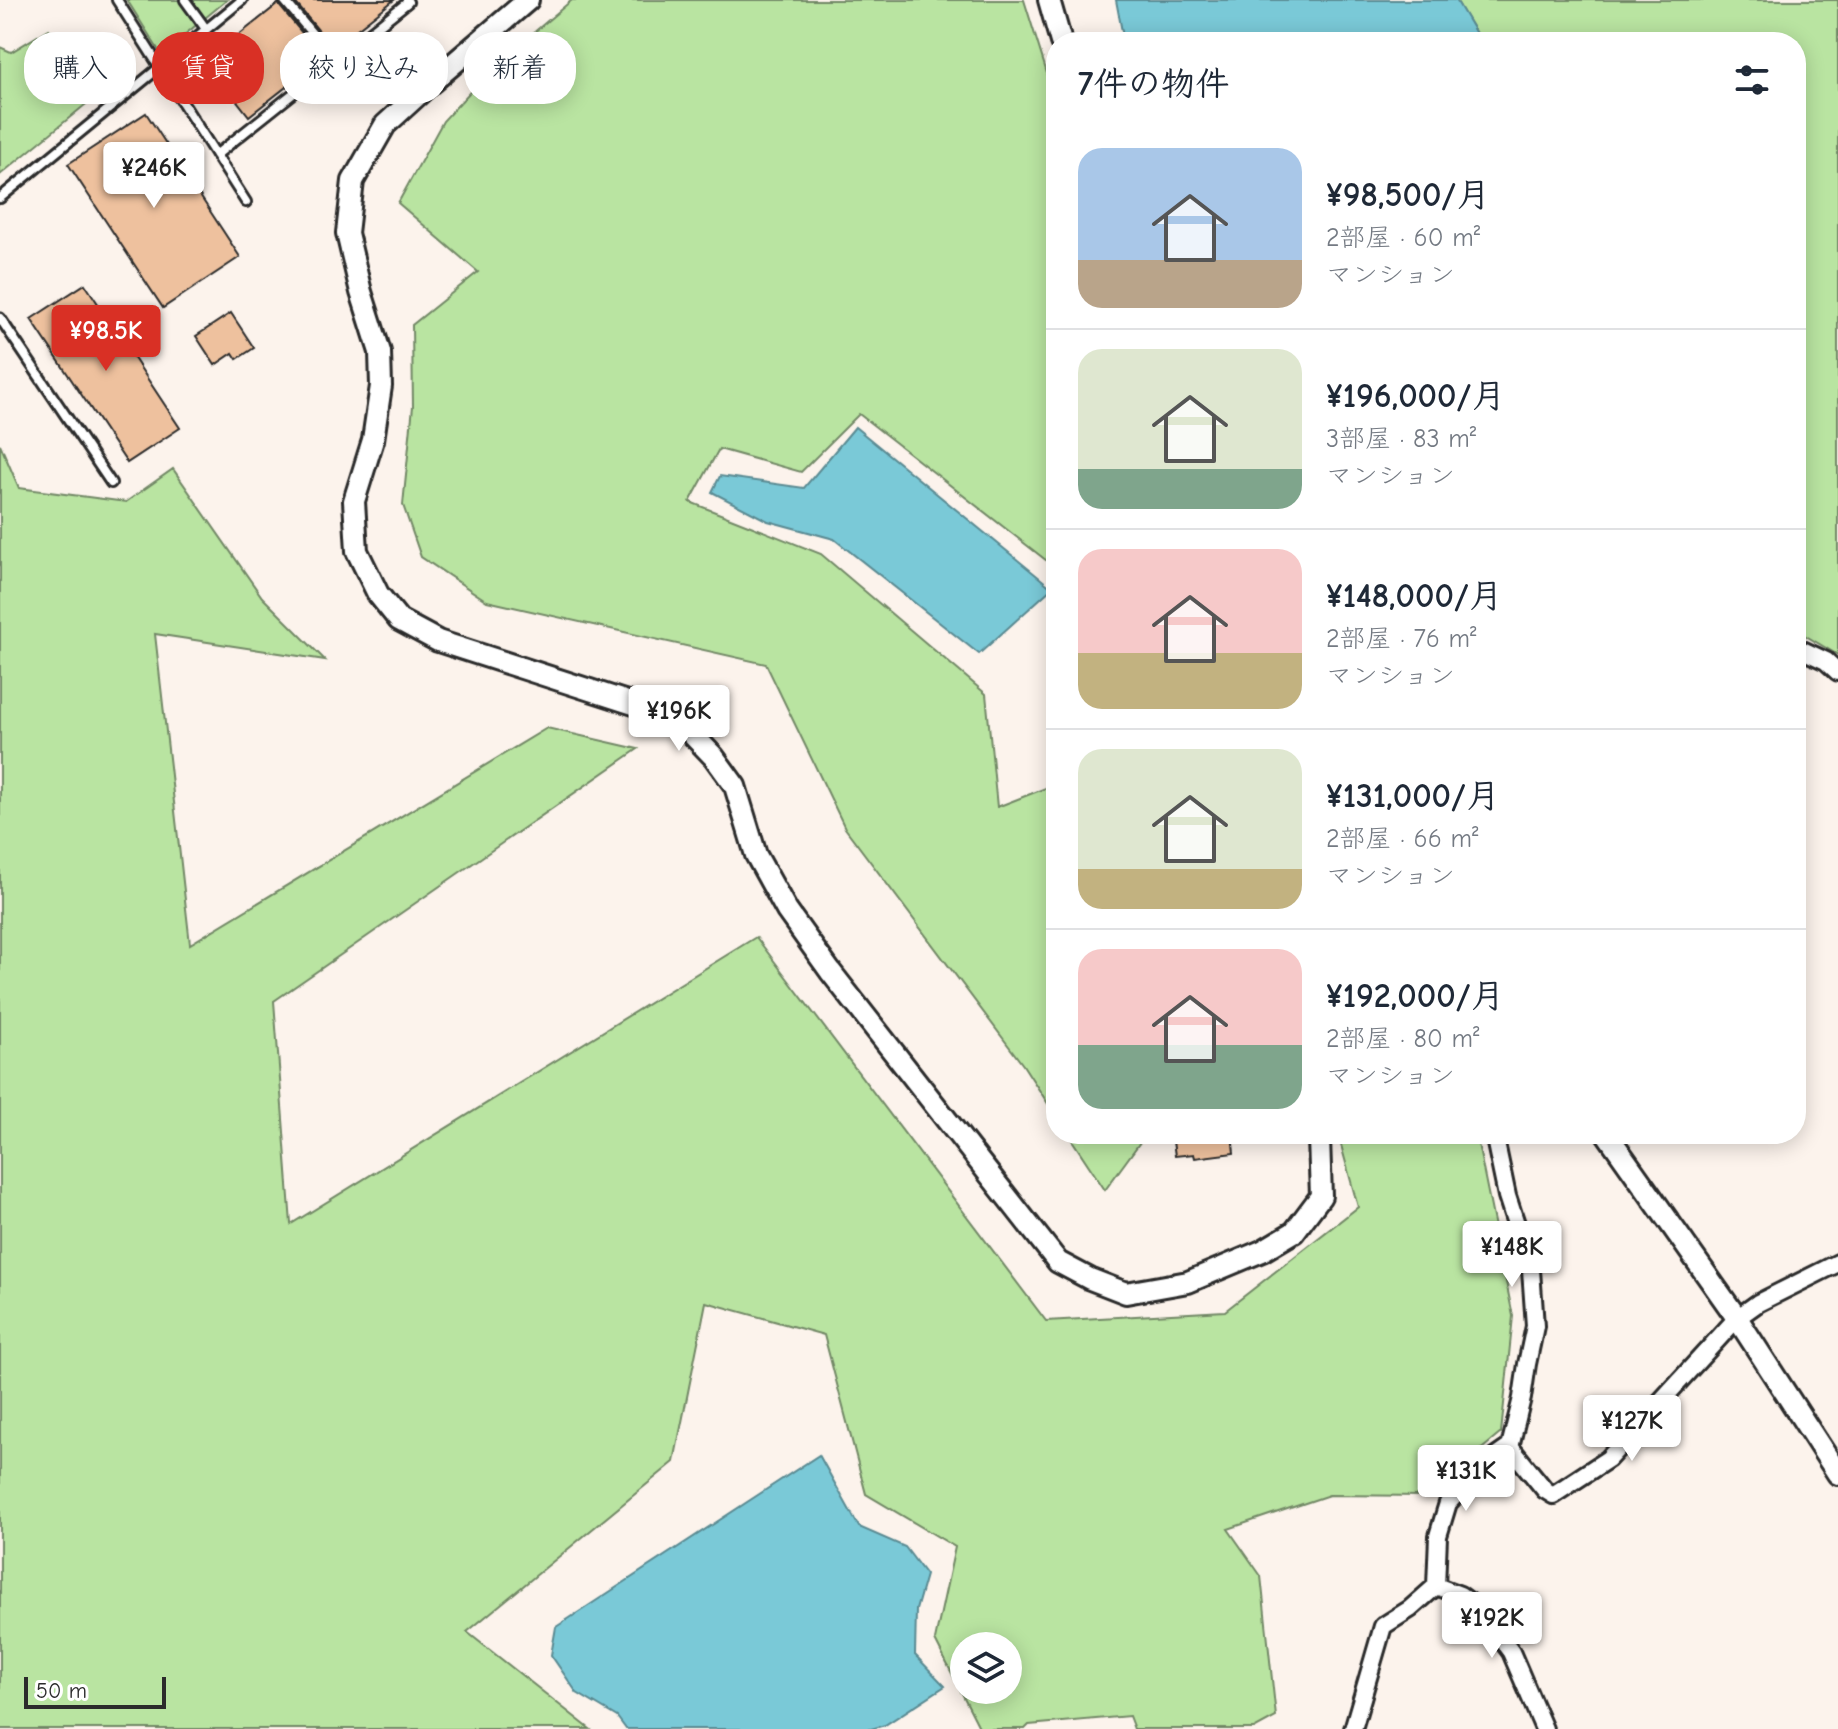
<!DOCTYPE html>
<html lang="ja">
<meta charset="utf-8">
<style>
body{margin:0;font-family:"Comic Neue","Klee One",sans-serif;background:#f2f2f3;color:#1f2937;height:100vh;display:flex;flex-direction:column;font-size:30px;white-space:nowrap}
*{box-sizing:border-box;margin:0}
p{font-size:26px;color:#747a83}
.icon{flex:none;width:44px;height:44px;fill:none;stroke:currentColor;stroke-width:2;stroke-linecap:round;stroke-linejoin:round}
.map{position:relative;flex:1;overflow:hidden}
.sheet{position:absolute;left:1046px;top:32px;width:760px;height:1112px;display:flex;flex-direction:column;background:#fff;border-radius:32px;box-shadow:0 4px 20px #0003}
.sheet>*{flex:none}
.banner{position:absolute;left:24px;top:32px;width:760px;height:72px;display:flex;gap:16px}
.buttons{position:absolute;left:950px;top:1632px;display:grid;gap:16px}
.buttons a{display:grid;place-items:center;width:72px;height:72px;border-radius:50%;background:#fff;box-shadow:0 4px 20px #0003;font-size:40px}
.scale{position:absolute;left:24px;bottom:20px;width:142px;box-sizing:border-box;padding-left:8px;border:4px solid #2b2b2b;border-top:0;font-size:22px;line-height:28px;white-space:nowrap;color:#2b2b2b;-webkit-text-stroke:6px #fff;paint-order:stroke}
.price{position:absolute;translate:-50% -68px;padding:0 18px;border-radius:8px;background:#fff;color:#222;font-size:26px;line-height:52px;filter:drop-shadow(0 2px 4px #0008)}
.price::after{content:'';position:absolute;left:50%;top:48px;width:24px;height:18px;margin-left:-12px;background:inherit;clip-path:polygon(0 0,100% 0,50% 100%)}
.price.selected{background:#d93025;color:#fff}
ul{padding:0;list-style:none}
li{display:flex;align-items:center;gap:24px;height:200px;padding:0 32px}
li+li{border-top:2px solid #e0e1e3}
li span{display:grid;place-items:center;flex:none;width:224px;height:160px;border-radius:24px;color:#555}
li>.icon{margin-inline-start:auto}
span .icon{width:96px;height:96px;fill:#fffc;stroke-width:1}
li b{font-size:34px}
h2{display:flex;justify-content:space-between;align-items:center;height:96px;padding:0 32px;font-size:34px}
.tag{padding:0 28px;border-radius:32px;background:#fff;box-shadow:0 4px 20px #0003;font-size:28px;line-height:72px}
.tag.selected{background:#d93025;color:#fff}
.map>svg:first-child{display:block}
.green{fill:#b9e4a1;stroke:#728866;stroke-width:2;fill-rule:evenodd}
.water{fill:#7ac9d7;stroke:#5a8a92;stroke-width:2}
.building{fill:#eec19e;stroke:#2b2b2b;stroke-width:2}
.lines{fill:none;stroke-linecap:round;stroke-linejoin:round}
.service-casing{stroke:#2b2b2b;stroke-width:14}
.minor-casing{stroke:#2b2b2b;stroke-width:22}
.tertiary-casing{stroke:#2b2b2b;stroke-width:26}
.service{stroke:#fff;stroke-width:8}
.minor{stroke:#fff;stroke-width:16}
.tertiary{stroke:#fff;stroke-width:20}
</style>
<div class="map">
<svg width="1838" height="1729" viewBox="0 0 1838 1729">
<rect width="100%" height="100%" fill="#fcf3ec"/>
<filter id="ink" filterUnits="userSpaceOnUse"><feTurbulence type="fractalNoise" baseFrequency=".0125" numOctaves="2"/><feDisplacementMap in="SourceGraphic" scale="16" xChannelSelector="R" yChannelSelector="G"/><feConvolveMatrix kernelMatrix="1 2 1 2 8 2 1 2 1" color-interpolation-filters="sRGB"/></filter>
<g filter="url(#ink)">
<g class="green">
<polygon points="127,0 227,0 161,54"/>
<polygon points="572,0 1024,0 1056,102 1056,568 859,414 801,472 719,449 690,502 821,554 986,694 997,807 1056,784 1056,1116 1023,1065 845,828 766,664 487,601 421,557 403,505 413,406 412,325 478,272 398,203 443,121 492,68"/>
<polygon points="1456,0 1838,0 1838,655 1796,630 1796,42 1481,42"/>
<polygon points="49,29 102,91 0,175 0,47 11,52"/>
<path d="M0,444L19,488L126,502L173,469L262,597L325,660L155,634L190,944L547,728L638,749L274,1001L291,1224L756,937L1046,1321L1225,1311L1358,1207L1338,1134H1476L1513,1316L1501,1433L1425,1496L1329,1495L1228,1529L1261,1576L1276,1717L1254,1729H1134L1129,1716L1029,1725L1025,1729H980L935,1640L955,1547L866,1494L824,1335L706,1302L674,1462L467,1632L590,1729H0ZM964,1646H1008V1690H964Z"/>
<polygon points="1068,1134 1146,1134 1105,1190"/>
</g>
<g class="water">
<polygon points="1116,0 1456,0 1481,42 1124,42"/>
<polygon points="855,427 1052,588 979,654 834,539 768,521 712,492 720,476 804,488"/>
<polygon points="819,1455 859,1527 905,1547 926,1575 916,1610 915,1655 945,1686 885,1725 871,1729 626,1729 617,1717 577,1693 551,1655 556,1627"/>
</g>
<g class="building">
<polygon points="293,0 394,0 333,48"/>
<polygon points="278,4 323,58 249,116 206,61"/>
<polygon points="146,113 240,257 163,308 68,164"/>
<polygon points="85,284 180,428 127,463 31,319"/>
<polygon points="231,313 254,348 237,359 233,353 215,365 196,336"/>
<polygon points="1172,1134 1232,1134 1234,1153 1195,1158 1194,1154 1175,1156"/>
</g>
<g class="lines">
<defs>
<g id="service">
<polyline points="117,0 246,202"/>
<polyline points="185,0 206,29"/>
<polyline points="284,0 335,61"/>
<polyline points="216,155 408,2 407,0"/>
<polyline points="0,198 242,0"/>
<polyline points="0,318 111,483"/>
</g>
<g id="minor">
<polyline points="1796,647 1826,661 1838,672"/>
<polyline points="1510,1447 1545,1490 1553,1495 1608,1459 1737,1318 1758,1303 1838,1263"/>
<polyline points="1436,1586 1460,1595 1479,1609 1511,1652 1544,1729"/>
<polyline points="1353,1729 1383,1626 1410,1609 1436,1586 1438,1536 1448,1503 1480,1468 1510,1447 1522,1398 1527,1364 1535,1326 1531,1270 1507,1196 1494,1134"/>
</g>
<g id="tertiary">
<polyline points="528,0 432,82 385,125 353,181 347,233 361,292 380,352 381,386 373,440 354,501 357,551 378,594 399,620 438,641 646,708 688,730 714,757 735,786 756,855 787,911 830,971 1058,1262 1090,1279 1126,1293 1188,1282 1262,1251 1294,1232 1321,1196 1319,1139 1316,1134"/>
<polyline points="1049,0 1061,42"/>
<polyline points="1607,1134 1737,1318 1838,1474"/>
</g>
</defs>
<use href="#service" class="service-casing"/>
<use href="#minor" class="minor-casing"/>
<use href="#tertiary" class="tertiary-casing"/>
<use href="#service" class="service"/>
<use href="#minor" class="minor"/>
<use href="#tertiary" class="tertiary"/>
</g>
</g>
</svg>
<div class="buttons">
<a><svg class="icon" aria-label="layers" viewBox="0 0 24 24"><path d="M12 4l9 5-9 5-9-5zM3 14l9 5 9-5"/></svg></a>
</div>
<div class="scale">50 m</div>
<b class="price" style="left:154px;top:210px">¥246K</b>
<b class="price selected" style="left:106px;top:373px">¥98.5K</b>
<b class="price" style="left:679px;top:753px">¥196K</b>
<b class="price" style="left:1512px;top:1289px">¥148K</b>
<b class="price" style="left:1632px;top:1463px">¥127K</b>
<b class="price" style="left:1466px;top:1513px">¥131K</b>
<b class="price" style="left:1492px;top:1660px">¥192K</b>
<div class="banner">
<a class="tag">購入</a>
<a class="tag selected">賃貸</a>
<a class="tag">絞り込み</a>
<a class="tag">新着</a>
</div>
<section class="sheet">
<h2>7件の物件<svg class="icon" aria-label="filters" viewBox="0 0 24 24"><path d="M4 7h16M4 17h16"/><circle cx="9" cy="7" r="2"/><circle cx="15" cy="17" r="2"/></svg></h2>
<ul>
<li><span style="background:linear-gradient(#a9c7e8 70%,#b9a48a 0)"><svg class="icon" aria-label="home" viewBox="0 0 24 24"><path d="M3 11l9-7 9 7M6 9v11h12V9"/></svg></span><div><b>¥98,500/月</b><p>2部屋 · 60 m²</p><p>マンション</p></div></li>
<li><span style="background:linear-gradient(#dfe7d0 75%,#7fa58c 0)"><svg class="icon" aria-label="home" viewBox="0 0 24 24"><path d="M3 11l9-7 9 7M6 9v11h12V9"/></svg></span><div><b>¥196,000/月</b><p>3部屋 · 83 m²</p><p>マンション</p></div></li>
<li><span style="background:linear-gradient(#f6c9c9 65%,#c2b280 0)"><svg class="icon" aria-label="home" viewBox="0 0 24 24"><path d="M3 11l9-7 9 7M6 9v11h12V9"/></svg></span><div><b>¥148,000/月</b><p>2部屋 · 76 m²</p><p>マンション</p></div></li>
<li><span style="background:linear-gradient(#dfe7d0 75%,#c2b280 0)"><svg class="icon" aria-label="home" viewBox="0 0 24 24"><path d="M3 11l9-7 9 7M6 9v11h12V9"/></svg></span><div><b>¥131,000/月</b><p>2部屋 · 66 m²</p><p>マンション</p></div></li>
<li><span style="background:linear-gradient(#f6c9c9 60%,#7fa58c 0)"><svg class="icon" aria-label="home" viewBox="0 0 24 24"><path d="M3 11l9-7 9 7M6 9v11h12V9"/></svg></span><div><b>¥192,000/月</b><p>2部屋 · 80 m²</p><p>マンション</p></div></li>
</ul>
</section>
</div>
